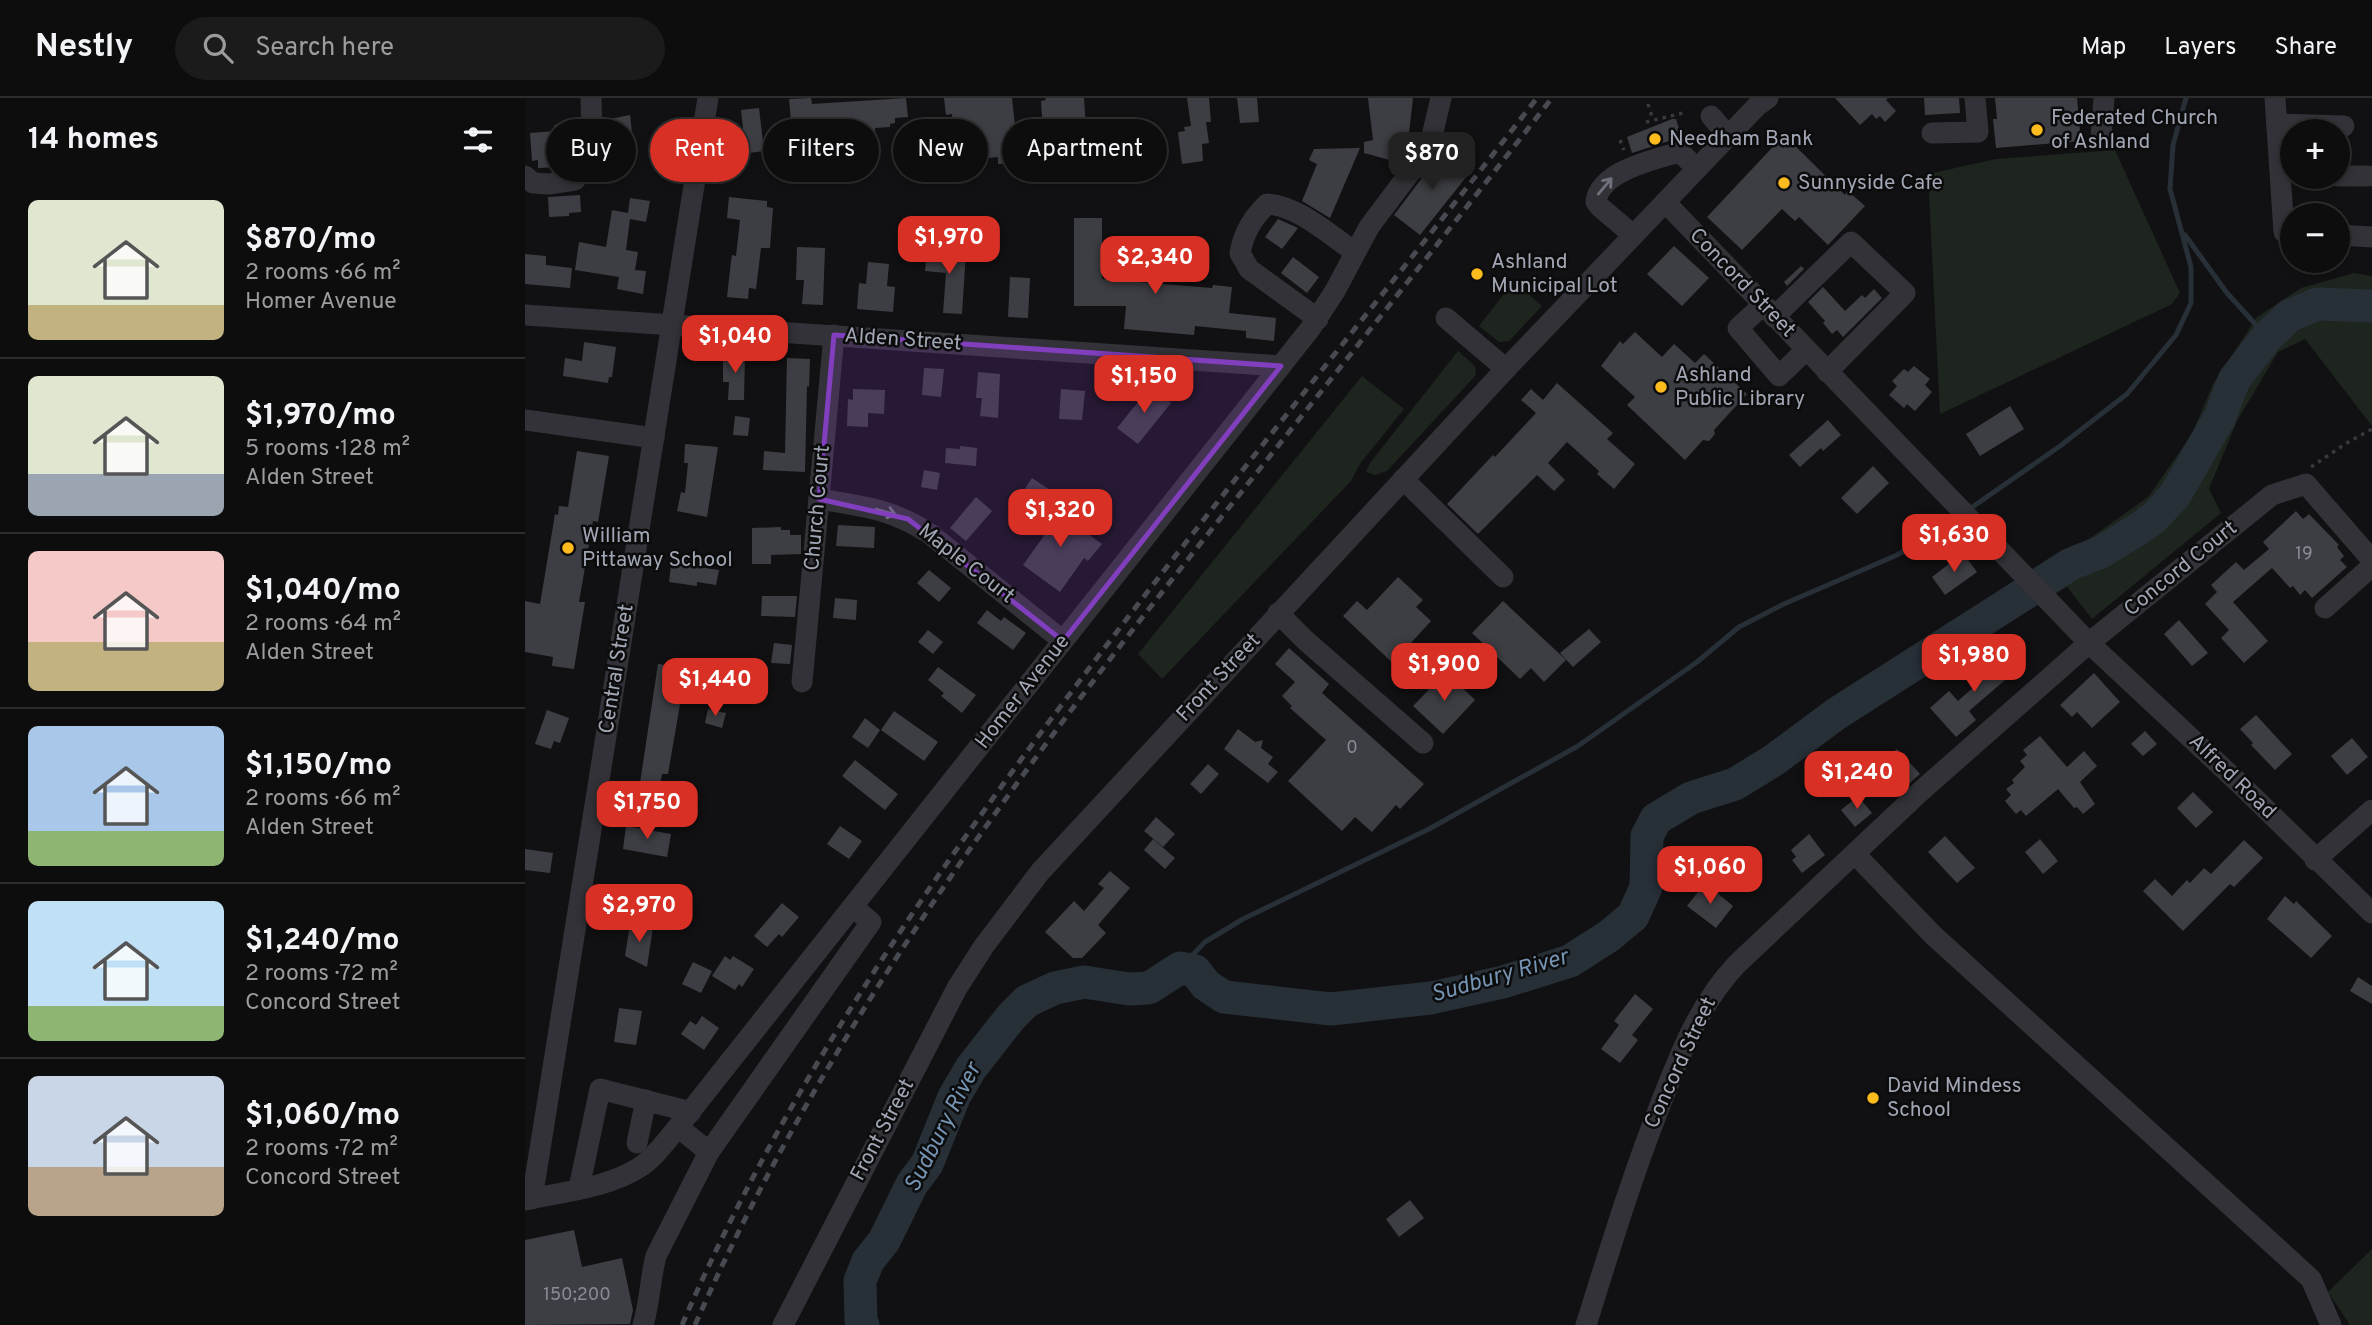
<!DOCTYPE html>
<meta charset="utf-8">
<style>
body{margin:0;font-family:Overpass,sans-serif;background:#1b1b1c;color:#f1f3f6;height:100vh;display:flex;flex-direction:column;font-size:26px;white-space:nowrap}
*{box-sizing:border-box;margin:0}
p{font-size:23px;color:#9a9c9e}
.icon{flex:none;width:38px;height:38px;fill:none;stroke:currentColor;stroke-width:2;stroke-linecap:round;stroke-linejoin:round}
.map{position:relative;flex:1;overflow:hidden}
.sheet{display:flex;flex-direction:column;background:#0d0d0e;width:525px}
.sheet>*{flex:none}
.top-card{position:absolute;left:21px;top:21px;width:665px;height:63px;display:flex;gap:14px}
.fabs{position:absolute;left:1755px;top:21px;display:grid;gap:14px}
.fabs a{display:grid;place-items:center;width:70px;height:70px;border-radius:50%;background:#0d0d0e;box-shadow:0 4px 10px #0003,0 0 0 2px #2d2d2e;font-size:35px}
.price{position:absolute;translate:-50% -60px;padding:0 16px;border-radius:14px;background:#d93025;color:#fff;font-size:23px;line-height:46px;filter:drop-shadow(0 2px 4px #0008)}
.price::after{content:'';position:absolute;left:50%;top:42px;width:21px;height:16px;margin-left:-10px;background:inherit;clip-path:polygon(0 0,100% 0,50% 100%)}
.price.on{background:#222;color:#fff}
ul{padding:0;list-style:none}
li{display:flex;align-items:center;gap:21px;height:175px;padding:0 28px}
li+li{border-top:2px solid #2d2d2e}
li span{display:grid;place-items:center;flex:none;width:196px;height:140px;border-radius:10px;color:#555}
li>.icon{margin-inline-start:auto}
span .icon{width:84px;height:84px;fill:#fffc;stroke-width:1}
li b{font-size:30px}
h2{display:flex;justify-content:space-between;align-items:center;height:84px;padding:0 28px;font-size:30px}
.tag{padding:0 24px;border-radius:32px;background:#0d0d0e;box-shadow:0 4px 10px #0003,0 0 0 2px #2d2d2e;font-size:24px;line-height:63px}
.tag.on{background:#d93025;color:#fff}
header{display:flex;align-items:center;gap:42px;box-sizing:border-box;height:98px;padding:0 35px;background:#0d0d0e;border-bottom:2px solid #2d2d2e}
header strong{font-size:33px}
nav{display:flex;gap:38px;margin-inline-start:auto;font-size:24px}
.search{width:490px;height:63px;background:#1b1b1c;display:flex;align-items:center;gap:18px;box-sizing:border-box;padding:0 24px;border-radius:38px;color:#9a9c9e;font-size:26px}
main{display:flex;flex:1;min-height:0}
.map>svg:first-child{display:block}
.green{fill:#1d251e}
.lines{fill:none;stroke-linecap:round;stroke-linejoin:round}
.stream{stroke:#272f37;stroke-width:5}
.river{stroke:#272f37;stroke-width:33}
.building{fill:#3d3e43}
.path{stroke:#38393f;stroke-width:3.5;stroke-dasharray:3.5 5;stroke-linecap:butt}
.minor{stroke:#323238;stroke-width:21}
.rail{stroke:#484a51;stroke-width:5;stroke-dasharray:9 7;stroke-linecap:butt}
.oneway{stroke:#6f727c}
.marked{fill:#813ebd;fill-opacity:0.2;stroke:#813ebd;stroke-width:5;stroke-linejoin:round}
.poi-dot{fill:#febb1d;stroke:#0c0c0d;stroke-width:2.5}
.labels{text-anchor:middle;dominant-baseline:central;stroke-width:5;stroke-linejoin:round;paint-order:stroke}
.number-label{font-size:18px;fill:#888c98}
.poi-label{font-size:21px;fill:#a1a6b4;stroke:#0c0c0d;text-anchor:start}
.street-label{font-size:21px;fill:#a1a6b4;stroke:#0c0c0d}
.water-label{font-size:23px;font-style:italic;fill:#7593b2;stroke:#0c0c0d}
</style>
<header>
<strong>Nestly</strong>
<div class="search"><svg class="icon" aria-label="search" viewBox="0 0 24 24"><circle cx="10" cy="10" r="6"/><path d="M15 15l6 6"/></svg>Search here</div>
<nav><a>Map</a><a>Layers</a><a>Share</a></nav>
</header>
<main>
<section class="sheet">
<h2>14 homes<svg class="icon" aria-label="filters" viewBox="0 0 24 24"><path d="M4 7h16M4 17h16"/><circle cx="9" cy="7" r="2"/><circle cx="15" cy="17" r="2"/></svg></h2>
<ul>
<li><span style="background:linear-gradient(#dfe7d0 75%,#c2b280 0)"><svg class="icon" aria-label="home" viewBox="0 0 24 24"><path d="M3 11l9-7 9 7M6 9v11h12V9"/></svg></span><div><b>$870/mo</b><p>2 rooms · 66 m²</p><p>Homer Avenue</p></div></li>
<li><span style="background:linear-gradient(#dfe7d0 70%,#9aa5b1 0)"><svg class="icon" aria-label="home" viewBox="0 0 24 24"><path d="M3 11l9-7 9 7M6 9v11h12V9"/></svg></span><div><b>$1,970/mo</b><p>5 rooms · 128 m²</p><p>Alden Street</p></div></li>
<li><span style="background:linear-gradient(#f6c9c9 65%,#c2b280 0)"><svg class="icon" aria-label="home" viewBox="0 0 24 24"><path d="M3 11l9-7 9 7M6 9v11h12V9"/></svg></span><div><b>$1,040/mo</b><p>2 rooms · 64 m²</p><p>Alden Street</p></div></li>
<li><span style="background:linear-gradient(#a9c7e8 75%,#8fb573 0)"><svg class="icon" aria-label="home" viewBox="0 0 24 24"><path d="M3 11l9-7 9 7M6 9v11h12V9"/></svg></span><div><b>$1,150/mo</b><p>2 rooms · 66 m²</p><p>Alden Street</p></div></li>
<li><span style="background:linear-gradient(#bfe0f5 75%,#8fb573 0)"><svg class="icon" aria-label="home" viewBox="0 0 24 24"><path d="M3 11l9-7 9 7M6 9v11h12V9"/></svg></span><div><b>$1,240/mo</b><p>2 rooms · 72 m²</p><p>Concord Street</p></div></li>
<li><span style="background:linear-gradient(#c9d6e8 65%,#b9a48a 0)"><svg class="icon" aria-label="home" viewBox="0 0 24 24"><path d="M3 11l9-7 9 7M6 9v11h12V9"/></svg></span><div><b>$1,060/mo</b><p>2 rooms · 72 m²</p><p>Concord Street</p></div></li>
</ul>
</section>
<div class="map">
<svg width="1847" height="1227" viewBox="0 0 1847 1227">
<rect width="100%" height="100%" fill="#111113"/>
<g class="green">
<polygon points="1590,52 1655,195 1647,206 1415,316 1403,76 1471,61"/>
<polygon points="1829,175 1847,178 1847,328 1780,241 1753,254 1712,323 1684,391 1696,415 1567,521 1526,468 1623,399 1667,336 1688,286 1732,219 1776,190"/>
<polygon points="989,183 1017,208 984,243 974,244 954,228"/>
<polygon points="933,253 950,268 951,277 862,373 850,377 841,374 845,365"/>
<polygon points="837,278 879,311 835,366 826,383 637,581 613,556"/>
<polygon points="1847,1151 1847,1227 1825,1227 1803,1194"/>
</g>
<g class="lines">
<g class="stream">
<polyline points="1660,137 1702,195 1742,239"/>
<polyline points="1443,412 1535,348 1602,296 1651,237 1666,205 1666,169 1645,91 1648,47 1661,0"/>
<polyline points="655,870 680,844 718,821 904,731 1053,648 1172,564 1214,529 1259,506 1372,457 1405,438 1435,417"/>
</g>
<polyline class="river" points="338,1227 336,1223 335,1183 343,1163 359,1143 387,1086 402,1066 429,999 446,970 486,919 502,903 530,890 559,884 604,891 624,890 655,870 670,873 681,887 699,899 806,911 906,900 978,884 1045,863 1084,838 1108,818 1121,789 1122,738 1131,721 1166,700 1210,686 1249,662 1311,616 1546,466 1576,454 1612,432 1630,419 1650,397 1695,319 1709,282 1742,239 1764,218 1792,206 1847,208"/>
</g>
<g class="building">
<polygon points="286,0 287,6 381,0 383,19 370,20 370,25 365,26 365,29 350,30 350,33 309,37 309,31 267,35 264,1"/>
<polygon points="419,0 487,0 492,46 498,46 499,64 473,66 473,59 431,63 427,16 421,17"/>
<polygon points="520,0 559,0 561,31 518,34 516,3 521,2"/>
<polygon points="662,0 684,0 686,24 681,24 684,45 677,46 678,63 657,66 653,34 660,33 659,29 666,28"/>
<polygon points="712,0 732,0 734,24 715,25"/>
<polygon points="843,0 888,0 883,44 872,64 839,55 839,44 848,42"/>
<polygon points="1310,0 1363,0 1361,2 1371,13 1360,24 1355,18 1351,21 1347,16 1335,27"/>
<polygon points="1399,0 1434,0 1435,15 1400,17"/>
<polygon points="1470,0 1552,0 1556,43 1471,50 1468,21 1472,21"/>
<polygon points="234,10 239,53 224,55 223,48 220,48 216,12"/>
<polygon points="105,17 110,61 93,63 91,49 88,49 88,47 78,47 80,22"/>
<polygon points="1147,21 1151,21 1158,43 1147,42 1107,55 1102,39"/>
<polygon points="53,24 51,50 33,51 35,69 13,70 13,62 7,63 5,35 30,33 29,27"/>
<polygon points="1259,37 1320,97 1323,93 1340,108 1303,147 1274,119 1270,123 1257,111 1217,152 1182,119"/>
<polygon points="835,50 805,120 777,103 792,66 784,62 789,51"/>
<polygon points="918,52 946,73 895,137 869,117"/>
<polygon points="55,97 56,114 44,115 44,118 24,119 23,99"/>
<polygon points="204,99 242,103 242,109 248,110 245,150 236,150 231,191 224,190 223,201 202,199 206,163 207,157 211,158 215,122 202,120"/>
<polygon points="105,100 125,103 121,124 105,121 101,152 113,154 110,172 121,173 118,196 92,191 94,179 50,172 54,144 81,149 87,112 103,115"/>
<polygon points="549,120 577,120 577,181 687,190 688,187 707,189 704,215 751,220 749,243 721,240 721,233 670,228 669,237 599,231 601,208 549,208"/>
<polygon points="753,121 773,130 757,151 740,139"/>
<polygon points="1149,148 1184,180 1157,208 1122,176"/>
<polygon points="272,149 300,150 298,207 277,206 279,182 271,182"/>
<polygon points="402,151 441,154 437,216 418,215 421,175 400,173"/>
<polygon points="0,156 21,158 21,167 47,170 45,190 0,186"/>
<polygon points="768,159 794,179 782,195 756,175"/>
<polygon points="343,164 364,166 362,188 370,189 368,214 332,211 334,185 341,186"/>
<polygon points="1276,168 1279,171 1262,188 1259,184"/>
<polygon points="485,179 505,180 503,220 483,219"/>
<polygon points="1298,189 1320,213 1337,197 1340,200 1349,191 1357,200 1318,239 1312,232 1307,236 1298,225 1300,223 1283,204"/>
<polygon points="1110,234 1137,259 1149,246 1170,265 1179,256 1222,296 1189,332 1190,336 1184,343 1178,342 1160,362 1102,307 1110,299 1076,268 1095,243 1098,246"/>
<polygon points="59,244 91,249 87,279 84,279 83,285 38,278 40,260 57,263"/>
<polygon points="198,255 220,256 219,302 203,302 204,284 198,284"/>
<polygon points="262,260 285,261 284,289 282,288 280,374 238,372 239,353 260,355"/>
<polygon points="1389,268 1405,281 1400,287 1407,294 1390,313 1382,306 1379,310 1364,297 1372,288 1367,283 1379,271 1383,274"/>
<polygon points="399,270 419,271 416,299 397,297"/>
<polygon points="453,274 475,276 473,320 455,318 457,300 451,300"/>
<polygon points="1032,285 1088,335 1082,341 1110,366 1089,391 1072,376 1074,373 1042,344 1023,365 1040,382 1029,393 1012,377 953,436 922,406 968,357 970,359 1011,315 996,302 1006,291 1018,302"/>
<polygon points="626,288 646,305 613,346 592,330"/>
<polygon points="328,291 360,292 359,316 343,315 343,329 322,328 323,301 328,302"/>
<polygon points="536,291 560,293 557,322 534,321"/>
<polygon points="1485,308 1499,331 1455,358 1441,336"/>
<polygon points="210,318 225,320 223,338 208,337"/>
<polygon points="1303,322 1316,337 1298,353 1296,350 1275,369 1264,357"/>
<polygon points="160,346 193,349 182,419 152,413 156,394 160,395 163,365 159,365"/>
<polygon points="435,348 452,350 451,368 420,365 421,350 435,351"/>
<polygon points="52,353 84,358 73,424 68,423 54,504 60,504 49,571 27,568 28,559 0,554 0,503 15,506 30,416 33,417 34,408 43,409"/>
<polygon points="1348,368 1364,385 1332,416 1316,400"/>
<polygon points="399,372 415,375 412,392 396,389"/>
<polygon points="507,380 525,392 516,408 497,395"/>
<polygon points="451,399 467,413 441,443 425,430"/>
<polygon points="524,408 577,446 563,463 559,460 535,494 498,467 521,435 510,426"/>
<polygon points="1771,413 1778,421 1784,416 1814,447 1812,449 1819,458 1815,462 1822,469 1787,500 1780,492 1775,497 1768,488 1765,490 1747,470 1708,504 1743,543 1719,565 1696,540 1704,532 1680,506 1692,494 1686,487 1711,464 1719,472 1744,451 1738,444"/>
<polygon points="313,427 350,429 349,450 311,448"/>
<polygon points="256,429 256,432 265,432 265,437 276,437 276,456 246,457 246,466 227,466 227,430"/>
<polygon points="1438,455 1452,474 1420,497 1407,479"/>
<polygon points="147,459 175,463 174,469 194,472 191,487 172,484 172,488 144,484"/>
<polygon points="404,472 426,490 414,504 392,485"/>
<polygon points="873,479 898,502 891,509 906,523 884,547 891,555 874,571 818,518 832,503 842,512"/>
<polygon points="237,498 272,498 270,519 236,518"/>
<polygon points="310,500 332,502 331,522 308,520"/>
<polygon points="978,503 1041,562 1019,584 1006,570 995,581 947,535"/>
<polygon points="462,512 476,523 479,519 501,535 488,552 452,525"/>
<polygon points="1654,522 1683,555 1667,568 1639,536"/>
<polygon points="1064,531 1076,544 1048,569 1035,555"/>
<polygon points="403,532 418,544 408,556 393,544"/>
<polygon points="249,545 267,547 265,566 246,565"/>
<polygon points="764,550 804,586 797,595 899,686 875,711 871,707 847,734 830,719 817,733 763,683 801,642 765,610 767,608 757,598 770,584 750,566"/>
<polygon points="1475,550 1493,571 1444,613 1451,622 1431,639 1405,610 1424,593 1433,603 1460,579 1452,570"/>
<polygon points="133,566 175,571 173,591 158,589 143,676 137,676 133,701 113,698"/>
<polygon points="413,569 451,597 437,615 416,598 419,595 403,582"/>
<polygon points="921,574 950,602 918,636 888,608"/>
<polygon points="1569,575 1595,604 1567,630 1552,614 1547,619 1535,607"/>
<polygon points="183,611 201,615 197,630 180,625"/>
<polygon points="22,612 44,620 35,645 29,643 26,651 10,646"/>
<polygon points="369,613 413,644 399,663 356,632"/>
<polygon points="1731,617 1767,656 1750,672 1726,647 1728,645 1715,631"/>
<polygon points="340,620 355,632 343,650 327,639"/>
<polygon points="713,631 730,644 738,642 736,650 748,659 743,666 753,674 743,685 699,651"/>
<polygon points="1620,633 1632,646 1618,658 1606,646"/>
<polygon points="1515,638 1542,669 1559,653 1572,668 1555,684 1570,706 1558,716 1552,709 1549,710 1533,691 1501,718 1496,712 1491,716 1480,703 1486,697 1481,691 1489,685 1487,682 1500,669 1495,663 1502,657 1498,652"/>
<polygon points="1827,640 1843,659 1822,677 1806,658"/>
<polygon points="1372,651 1395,676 1372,696 1357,680 1368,670 1361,661"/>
<polygon points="330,662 373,696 360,712 317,678"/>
<polygon points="683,666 694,676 676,696 665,686"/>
<polygon points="1668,694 1688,714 1671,730 1652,710"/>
<polygon points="1333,698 1347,715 1330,729 1316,712"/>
<polygon points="631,719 650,736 638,749 619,733"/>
<polygon points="101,728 146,736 142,759 98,751"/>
<polygon points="315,728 337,743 324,761 302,746"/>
<polygon points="1284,736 1300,757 1277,775 1267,762 1271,759 1266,752"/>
<polygon points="1420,738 1450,770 1432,785 1403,754"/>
<polygon points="628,741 650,760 640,771 619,752"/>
<polygon points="1515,741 1533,763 1518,776 1500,754"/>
<polygon points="1719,742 1738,760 1709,789 1705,786 1658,833 1618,793 1630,781 1647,798 1662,782 1665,785 1679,770 1686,776"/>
<polygon points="0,751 28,755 25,775 0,772"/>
<polygon points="585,773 605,790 573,827 581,835 557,860 548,860 520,834 549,803 559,813 579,790 573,786"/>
<polygon points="1180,785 1208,808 1191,830 1162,808"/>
<polygon points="1760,798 1769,806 1771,803 1807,838 1786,860 1742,821"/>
<polygon points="257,805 274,819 257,839 254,836 242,849 229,838"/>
<polygon points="105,826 128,829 122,869 100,858"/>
<polygon points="200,858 205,862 208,858 229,871 217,889 214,886 210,892 187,878"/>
<polygon points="168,864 187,873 176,895 157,886"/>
<polygon points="1833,879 1847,888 1847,906 1825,893"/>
<polygon points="1110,896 1128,911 1107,937 1113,942 1095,965 1076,951 1094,927 1089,923"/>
<polygon points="94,910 117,913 111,947 89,944"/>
<polygon points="177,918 194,930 179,952 156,936 165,923 171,927"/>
<polygon points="885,1102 899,1120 874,1139 861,1121"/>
<polygon points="49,1132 57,1169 97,1160 108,1212 105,1226 0,1227 0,1142"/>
</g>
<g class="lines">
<g class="path">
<polyline points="1123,6 1128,22"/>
<polyline points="1121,24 1158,15"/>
<polyline points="1095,42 1099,52"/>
<polyline points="1786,369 1820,346 1847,331"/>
</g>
<g class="minor">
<polyline points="1750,0 1759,134 1768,134"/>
<polyline points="1186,18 1203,38"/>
<polyline points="1752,26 1819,28"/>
<polyline points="1407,35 1453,34 1450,0"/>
<polyline points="1576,39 1579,0"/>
<path d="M0,78L8,85L24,86L50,82C69,58 67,29 66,0"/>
<polyline points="1813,78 1844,78"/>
<polyline points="1140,104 1564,545 1714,685 1847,815"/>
<path d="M1108,137L1075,109L1071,104C1074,74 1127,62 1151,55L1158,57L1172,71"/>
<polyline points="1813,137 1847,139"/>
<polyline points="1238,207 1213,230 1254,278 1281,252"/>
<polyline points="0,217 756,268"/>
<polyline points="1249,219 1326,144 1380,195 1302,274"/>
<polyline points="921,220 981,271"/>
<path d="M793,221L724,171L715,155C719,134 727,121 742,106C772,107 806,138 830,154"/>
<polyline points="0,322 129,340"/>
<polyline points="878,381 978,479"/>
<path d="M294,401C337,408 368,411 405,436L538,543"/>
<polyline points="1800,510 1847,468"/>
<polyline points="753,515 780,542 898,645"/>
<polyline points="277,584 309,237"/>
<polyline points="1330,756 1408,837 1786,1181 1806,1227"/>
<polyline points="1790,762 1847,712"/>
<polyline points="153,1029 184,1054"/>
<polyline points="112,1045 121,1002"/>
<polyline points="54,1090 75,991 166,1014"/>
<polyline points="7,1101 183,0"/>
<path d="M0,1102C37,1094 83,1090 115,1069C130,1059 141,1043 153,1029L785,231L810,193L844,129L899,56L907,38L916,0"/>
<path d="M118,1227C125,1204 125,1181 131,1158L184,1054L346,824L328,809"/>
<polyline points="258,1227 432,890 459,848 515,774 977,275 1232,8 1243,0"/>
<path d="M1061,1227C1084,1154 1106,1081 1134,1010C1154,958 1174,906 1212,866L1396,693L1564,545L1747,397L1781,386L1847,462"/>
</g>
<g class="rail">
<path d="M157,1227C256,998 398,791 547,593C698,392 858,198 1012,0"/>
<path d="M170,1227C304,922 508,655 714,397C819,265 923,133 1027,0"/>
</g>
</g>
<defs><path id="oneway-shaft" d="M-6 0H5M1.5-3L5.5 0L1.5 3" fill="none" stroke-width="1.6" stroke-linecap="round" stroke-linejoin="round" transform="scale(1.75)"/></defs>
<g class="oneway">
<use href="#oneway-shaft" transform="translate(1080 88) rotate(-50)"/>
<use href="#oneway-shaft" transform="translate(361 414) rotate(16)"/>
</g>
<path class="marked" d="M309,237L756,268L538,543L383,421L294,401Z"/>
<g class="poi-dot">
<circle cx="1512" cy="32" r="7"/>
<circle cx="1130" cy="41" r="7"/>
<circle cx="1259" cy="85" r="7"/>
<circle cx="952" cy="176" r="7"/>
<circle cx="1136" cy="289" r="7"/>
<circle cx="43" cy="450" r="7"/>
<circle cx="1348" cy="1000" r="7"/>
</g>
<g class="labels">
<g class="number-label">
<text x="1779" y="456">19</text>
<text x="827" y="650">0</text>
<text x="52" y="1197">150;200</text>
</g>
<g class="poi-label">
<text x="1526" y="20">Federated Church<tspan x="1526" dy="24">of Ashland</tspan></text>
<text x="1144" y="41">Needham Bank</text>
<text x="1273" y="85">Sunnyside Cafe</text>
<text x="966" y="164">Ashland<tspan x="966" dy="24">Municipal Lot</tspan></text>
<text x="1150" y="277">Ashland<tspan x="1150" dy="24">Public Library</tspan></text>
<text x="57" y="438">William<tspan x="57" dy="24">Pittaway School</tspan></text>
<text x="1362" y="988">David Mindess<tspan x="1362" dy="24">School</tspan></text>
</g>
<g class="street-label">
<text transform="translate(1217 185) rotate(46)">Concord Street</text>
<text transform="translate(378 242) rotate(4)">Alden Street</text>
<text transform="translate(293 410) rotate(-85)">Church Court</text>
<text transform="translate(441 466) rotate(38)">Maple Court</text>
<text transform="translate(1656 471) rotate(-39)">Concord Court</text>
<text transform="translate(92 571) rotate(-81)">Central Street</text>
<text transform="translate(694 580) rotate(-47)">Front Street</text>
<text transform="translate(498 594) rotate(-52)">Homer Avenue</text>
<text transform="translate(1707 679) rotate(44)">Alfred Road</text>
<text transform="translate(1156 965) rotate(-65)">Concord Street</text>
<text transform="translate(358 1032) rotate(-62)">Front Street</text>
</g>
<g class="water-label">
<text transform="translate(975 879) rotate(-16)">Sudbury River</text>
<text transform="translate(419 1030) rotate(-63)">Sudbury River</text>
</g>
</g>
</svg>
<div class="fabs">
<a>+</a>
<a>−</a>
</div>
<b class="price on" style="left:907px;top:94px">$870</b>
<b class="price" style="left:424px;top:178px">$1,970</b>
<b class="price" style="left:630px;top:198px">$2,340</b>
<b class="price" style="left:210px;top:277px">$1,040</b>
<b class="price" style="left:619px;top:317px">$1,150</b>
<b class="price" style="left:535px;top:451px">$1,320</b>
<b class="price" style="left:1429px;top:476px">$1,630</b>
<b class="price" style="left:1449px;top:596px">$1,980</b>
<b class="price" style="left:919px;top:605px">$1,900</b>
<b class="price" style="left:190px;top:620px">$1,440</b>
<b class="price" style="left:1332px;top:713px">$1,240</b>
<b class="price" style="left:122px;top:743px">$1,750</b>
<b class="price" style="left:1185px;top:808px">$1,060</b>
<b class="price" style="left:114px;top:846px">$2,970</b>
<div class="top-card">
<a class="tag">Buy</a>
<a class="tag on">Rent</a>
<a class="tag">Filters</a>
<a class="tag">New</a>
<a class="tag">Apartment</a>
</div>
</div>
</main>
